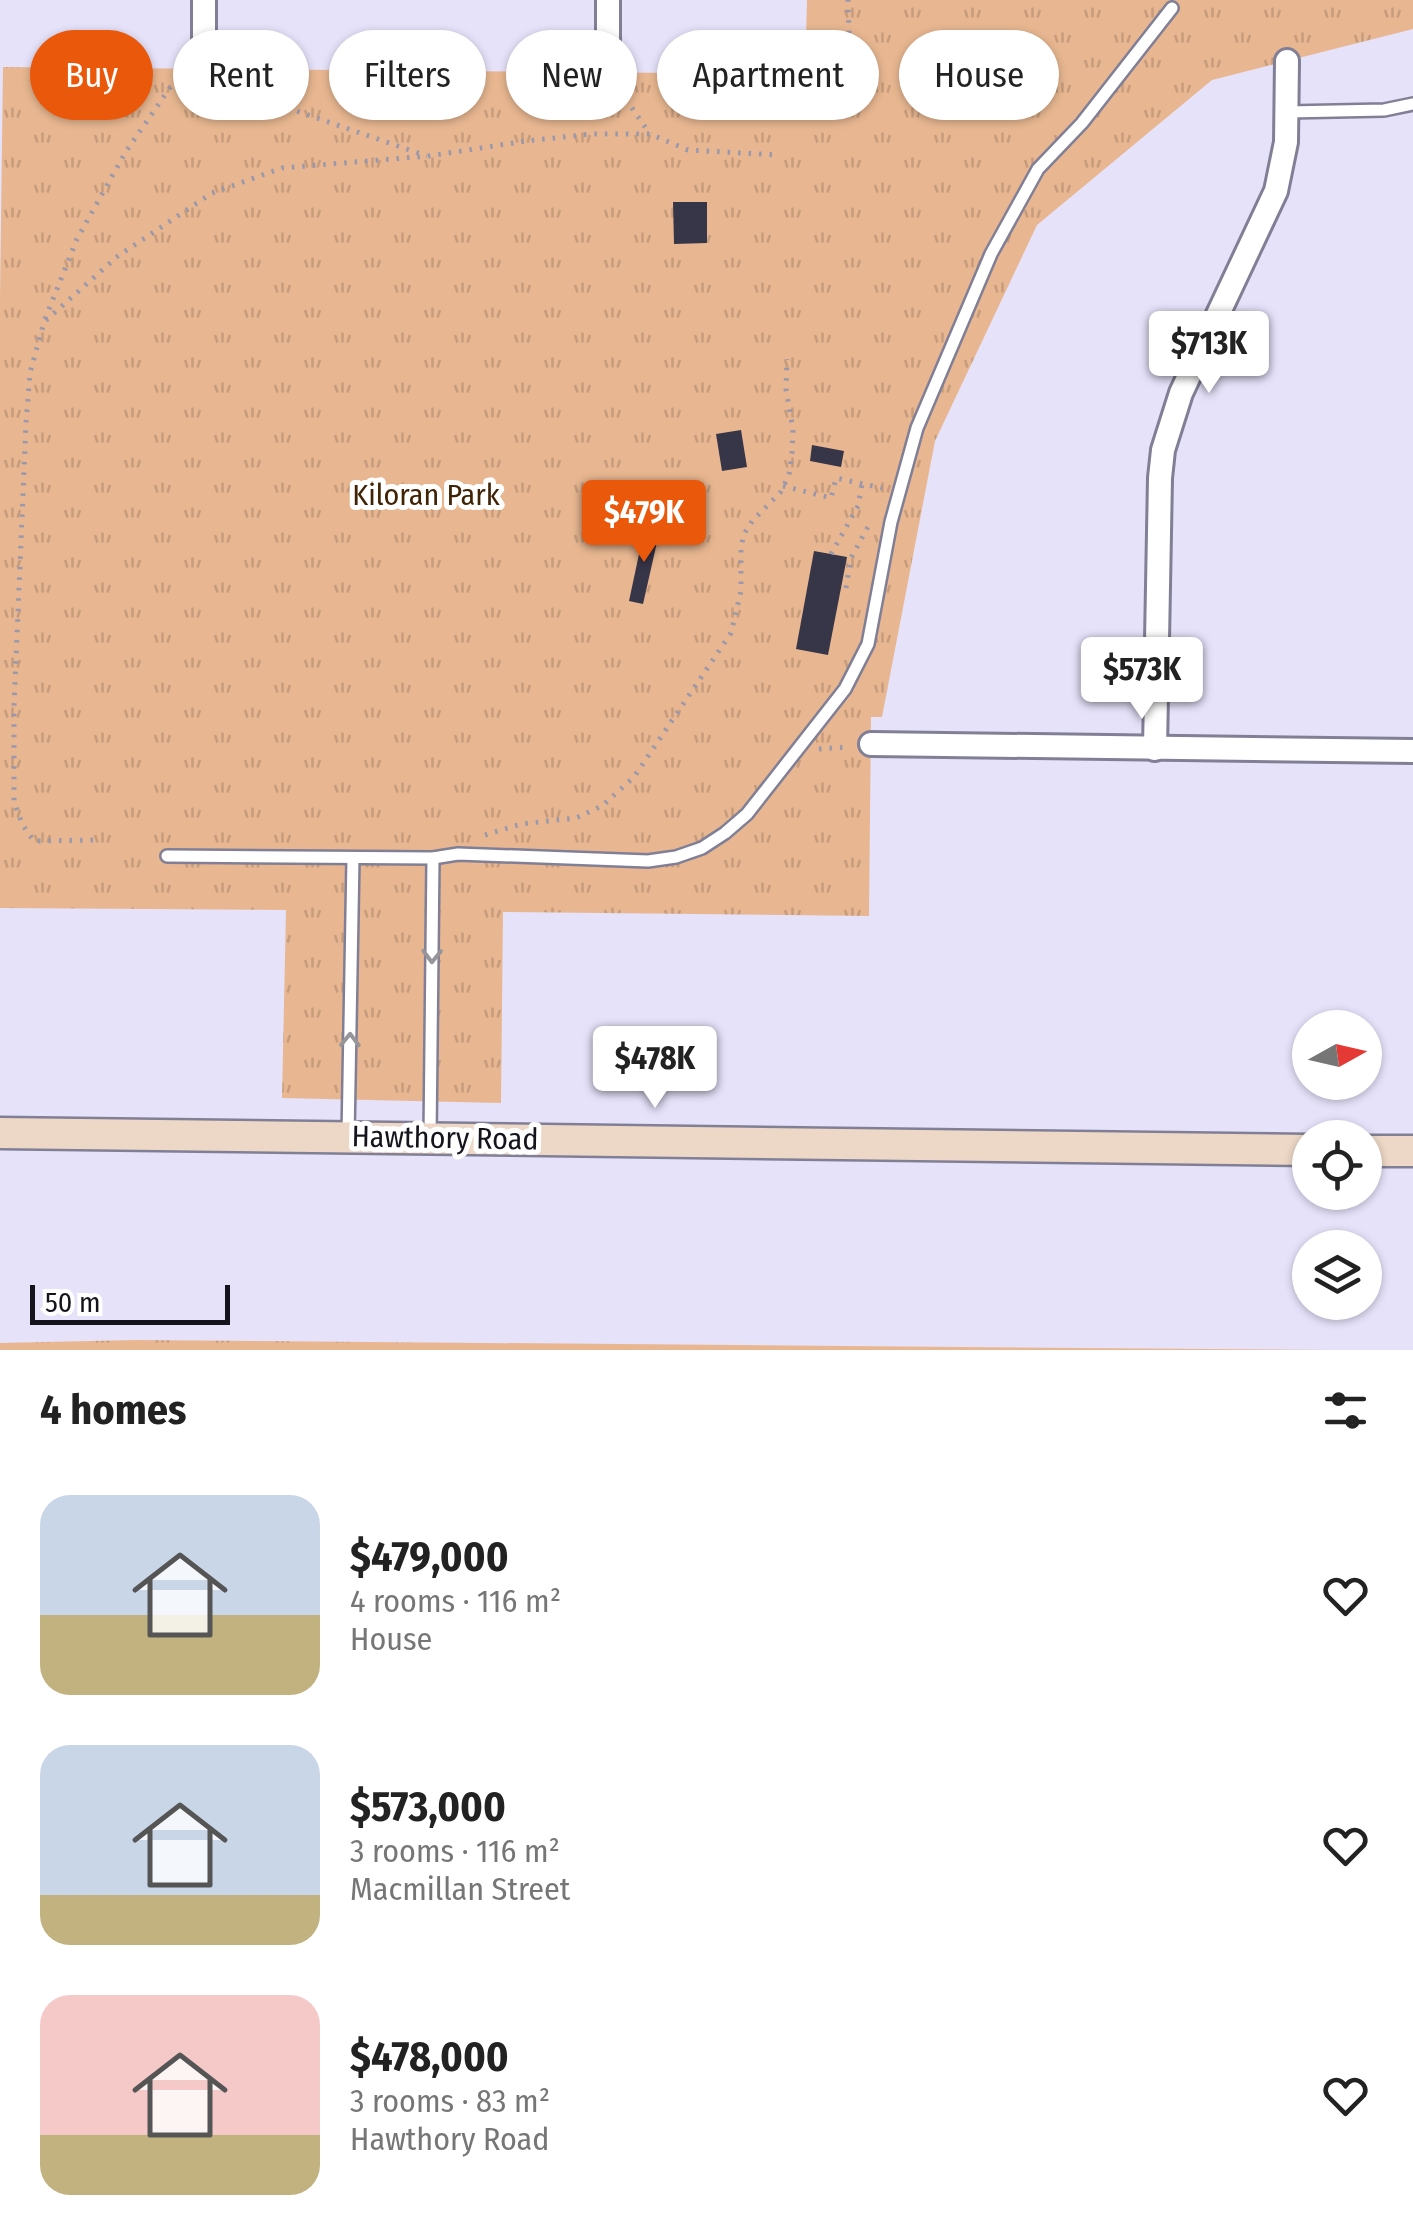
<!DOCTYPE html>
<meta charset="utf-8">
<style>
body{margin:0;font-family:"Fira Sans Condensed",sans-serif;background:#f6f6f6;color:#222;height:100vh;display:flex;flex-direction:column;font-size:38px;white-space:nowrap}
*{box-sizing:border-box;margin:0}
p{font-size:32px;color:#767676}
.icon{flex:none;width:55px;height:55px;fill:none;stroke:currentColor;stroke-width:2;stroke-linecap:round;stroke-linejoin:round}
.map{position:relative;height:1350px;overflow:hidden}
.details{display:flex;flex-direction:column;background:#fff;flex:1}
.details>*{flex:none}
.hud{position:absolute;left:30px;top:30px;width:1355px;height:90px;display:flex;gap:20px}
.needle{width:65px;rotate:82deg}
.fabs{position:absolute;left:1292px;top:1010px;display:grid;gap:20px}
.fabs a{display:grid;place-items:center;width:90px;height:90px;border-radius:50%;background:#fff;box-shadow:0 2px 8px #0004;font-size:50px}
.scale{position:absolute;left:30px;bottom:25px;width:200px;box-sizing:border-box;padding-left:10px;border:5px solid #15141c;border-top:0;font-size:28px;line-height:35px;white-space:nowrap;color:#15141c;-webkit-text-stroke:8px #fff;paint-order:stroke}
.price{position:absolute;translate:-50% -85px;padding:0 22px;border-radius:10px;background:#fff;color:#222;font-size:32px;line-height:65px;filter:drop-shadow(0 2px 5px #0008)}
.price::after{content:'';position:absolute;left:50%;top:60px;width:30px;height:22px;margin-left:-15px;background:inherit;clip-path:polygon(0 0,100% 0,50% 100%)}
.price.selected{background:#ea580c;color:#fff}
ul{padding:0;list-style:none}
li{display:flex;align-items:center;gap:30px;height:250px;padding:0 40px}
li span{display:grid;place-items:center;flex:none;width:280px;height:200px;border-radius:30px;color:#555}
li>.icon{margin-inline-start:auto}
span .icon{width:120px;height:120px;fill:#fffc;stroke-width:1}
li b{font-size:42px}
h2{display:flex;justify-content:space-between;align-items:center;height:120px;padding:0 40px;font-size:42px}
.tag{padding:0 35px;border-radius:45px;background:#fff;box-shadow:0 2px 8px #0004;font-size:35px;line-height:90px}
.tag.selected{background:#ea580c;color:#fff}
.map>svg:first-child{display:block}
.park{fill:url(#park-tufts)}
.building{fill:#373548}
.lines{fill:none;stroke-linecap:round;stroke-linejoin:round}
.lane-casing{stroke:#817f95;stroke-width:16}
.street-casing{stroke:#817f95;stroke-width:28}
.secondary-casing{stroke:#817f95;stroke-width:35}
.path{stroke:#9a98aa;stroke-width:5;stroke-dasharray:2.5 8;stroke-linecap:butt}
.lane{stroke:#fff;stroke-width:11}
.street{stroke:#fff;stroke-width:22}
.secondary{stroke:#edd8c7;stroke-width:30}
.oneway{stroke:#969599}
.labels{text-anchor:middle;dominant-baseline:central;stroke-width:10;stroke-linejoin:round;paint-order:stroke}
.park-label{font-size:30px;fill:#412205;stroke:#fff}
.street-label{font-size:30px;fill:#15141c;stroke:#fff}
</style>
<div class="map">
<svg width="1413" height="1350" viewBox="0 0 1413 1350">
<defs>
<pattern id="park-tufts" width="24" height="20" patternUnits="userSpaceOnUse" patternTransform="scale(2.5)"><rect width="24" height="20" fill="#e8b791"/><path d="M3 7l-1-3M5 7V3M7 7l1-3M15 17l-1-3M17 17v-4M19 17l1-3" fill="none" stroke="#c69c7c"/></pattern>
</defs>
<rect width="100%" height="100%" fill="#e5e2fa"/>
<g class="park">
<polygon points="807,0 1413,0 1413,29 1212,80 1037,225 935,441 882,717 871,717 869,916 503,912 501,1103 282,1098 286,910 0,908 0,297 3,67 805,74"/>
<polygon points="136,1340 1329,1350 0,1350 0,1343"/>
</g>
<g class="building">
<polygon points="673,202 707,202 707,243 674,244"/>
<polygon points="741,430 747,467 722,471 716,434"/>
<polygon points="812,445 844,451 841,467 810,461"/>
<polygon points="645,526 660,529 643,604 629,601"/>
<polygon points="814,551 847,557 828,655 796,649"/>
</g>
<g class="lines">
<defs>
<g id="lane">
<polyline points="1288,112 1384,110 1413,104"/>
<polyline points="167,856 433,858 458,854 648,861 676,857 702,848 725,833 747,814 845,689 868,644 891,522 917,428 991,254 1038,169 1082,123 1172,8"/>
<polyline points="348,1137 353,858"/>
<polyline points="430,1138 433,858"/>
</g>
<g id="street">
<polyline points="204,39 204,0"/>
<polyline points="608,45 608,0"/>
<polyline points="871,744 1413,751"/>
<polyline points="1155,749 1160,478 1163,450 1181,393 1276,191 1286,142 1287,61"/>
</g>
<g id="secondary">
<polyline points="0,1133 1310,1150"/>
<polyline points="1365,1151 1413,1151"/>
</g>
</defs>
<use href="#lane" class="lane-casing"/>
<use href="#street" class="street-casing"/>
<use href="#secondary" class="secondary-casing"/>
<g class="path">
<polyline points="231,56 236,82 282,106 427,156"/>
<polyline points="634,69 615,68 621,92 650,134"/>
<path d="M795,108C805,106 819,105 826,99C856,77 848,32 848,0"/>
<polyline points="45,319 77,239 125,153 178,76 234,74"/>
<polyline points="783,486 831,498 836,478 882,488"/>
<polyline points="831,554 858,506 862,484"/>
<polyline points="846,588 851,558 870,523"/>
<polyline points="819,749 848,747"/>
<polyline points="485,835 521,824 576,818 602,806 634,777 731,633 741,591 741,547 744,534 753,520 780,493 789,475 792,453 793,430 786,389 787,359"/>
<polyline points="93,840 34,841 22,824 14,801 14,707 26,423 30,373 44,322 118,256 212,193 282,168 429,156 526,141 592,134 650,134 688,150 778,155"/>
</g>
<use href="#lane" class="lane"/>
<use href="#street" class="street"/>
<use href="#secondary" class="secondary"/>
</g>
<defs><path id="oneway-chevron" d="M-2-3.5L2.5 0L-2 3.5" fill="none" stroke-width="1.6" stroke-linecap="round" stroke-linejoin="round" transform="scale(2.5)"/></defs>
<g class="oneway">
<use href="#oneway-chevron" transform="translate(432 956) rotate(91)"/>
<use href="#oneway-chevron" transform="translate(350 1040) rotate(-89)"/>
</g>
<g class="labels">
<g class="park-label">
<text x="426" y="495">Kiloran Park</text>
</g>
<g class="street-label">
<text transform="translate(445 1138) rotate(1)">Hawthory Road</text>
</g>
</g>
</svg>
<div class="fabs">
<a><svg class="needle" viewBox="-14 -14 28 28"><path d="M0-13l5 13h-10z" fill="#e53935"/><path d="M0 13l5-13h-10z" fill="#767676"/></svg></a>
<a><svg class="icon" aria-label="locate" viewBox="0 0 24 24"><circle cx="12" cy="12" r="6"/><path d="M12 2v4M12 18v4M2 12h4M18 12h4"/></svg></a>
<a><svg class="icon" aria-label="layers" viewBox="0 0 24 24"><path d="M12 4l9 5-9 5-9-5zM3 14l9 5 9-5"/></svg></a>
</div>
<div class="scale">50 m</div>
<b class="price" style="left:1209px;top:396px">$713K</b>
<b class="price selected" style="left:644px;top:565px">$479K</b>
<b class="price" style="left:1142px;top:722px">$573K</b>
<b class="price" style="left:655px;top:1111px">$478K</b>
<div class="hud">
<a class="tag selected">Buy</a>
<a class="tag">Rent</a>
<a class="tag">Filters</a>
<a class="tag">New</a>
<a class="tag">Apartment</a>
<a class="tag">House</a>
</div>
</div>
<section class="details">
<h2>4 homes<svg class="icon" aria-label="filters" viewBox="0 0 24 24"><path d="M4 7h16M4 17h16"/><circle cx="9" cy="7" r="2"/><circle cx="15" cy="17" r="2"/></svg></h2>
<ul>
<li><span style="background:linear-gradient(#c9d6e8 60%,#c2b280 0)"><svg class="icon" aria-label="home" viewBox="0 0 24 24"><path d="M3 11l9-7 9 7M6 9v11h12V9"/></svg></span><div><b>$479,000</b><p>4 rooms · 116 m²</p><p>House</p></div><svg class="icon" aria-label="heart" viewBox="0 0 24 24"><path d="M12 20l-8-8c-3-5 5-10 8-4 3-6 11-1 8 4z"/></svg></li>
<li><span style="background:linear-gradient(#c9d6e8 75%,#c2b280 0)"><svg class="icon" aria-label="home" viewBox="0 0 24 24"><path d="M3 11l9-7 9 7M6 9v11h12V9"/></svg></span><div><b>$573,000</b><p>3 rooms · 116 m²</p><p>Macmillan Street</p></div><svg class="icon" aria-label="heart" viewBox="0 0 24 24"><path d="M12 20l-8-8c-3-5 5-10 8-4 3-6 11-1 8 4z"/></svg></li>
<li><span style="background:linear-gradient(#f6c9c9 70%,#c2b280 0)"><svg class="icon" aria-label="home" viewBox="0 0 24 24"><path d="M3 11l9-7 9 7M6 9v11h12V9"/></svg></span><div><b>$478,000</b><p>3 rooms · 83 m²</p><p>Hawthory Road</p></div><svg class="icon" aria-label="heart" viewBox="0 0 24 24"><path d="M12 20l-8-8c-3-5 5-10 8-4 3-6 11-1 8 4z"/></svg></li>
</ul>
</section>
